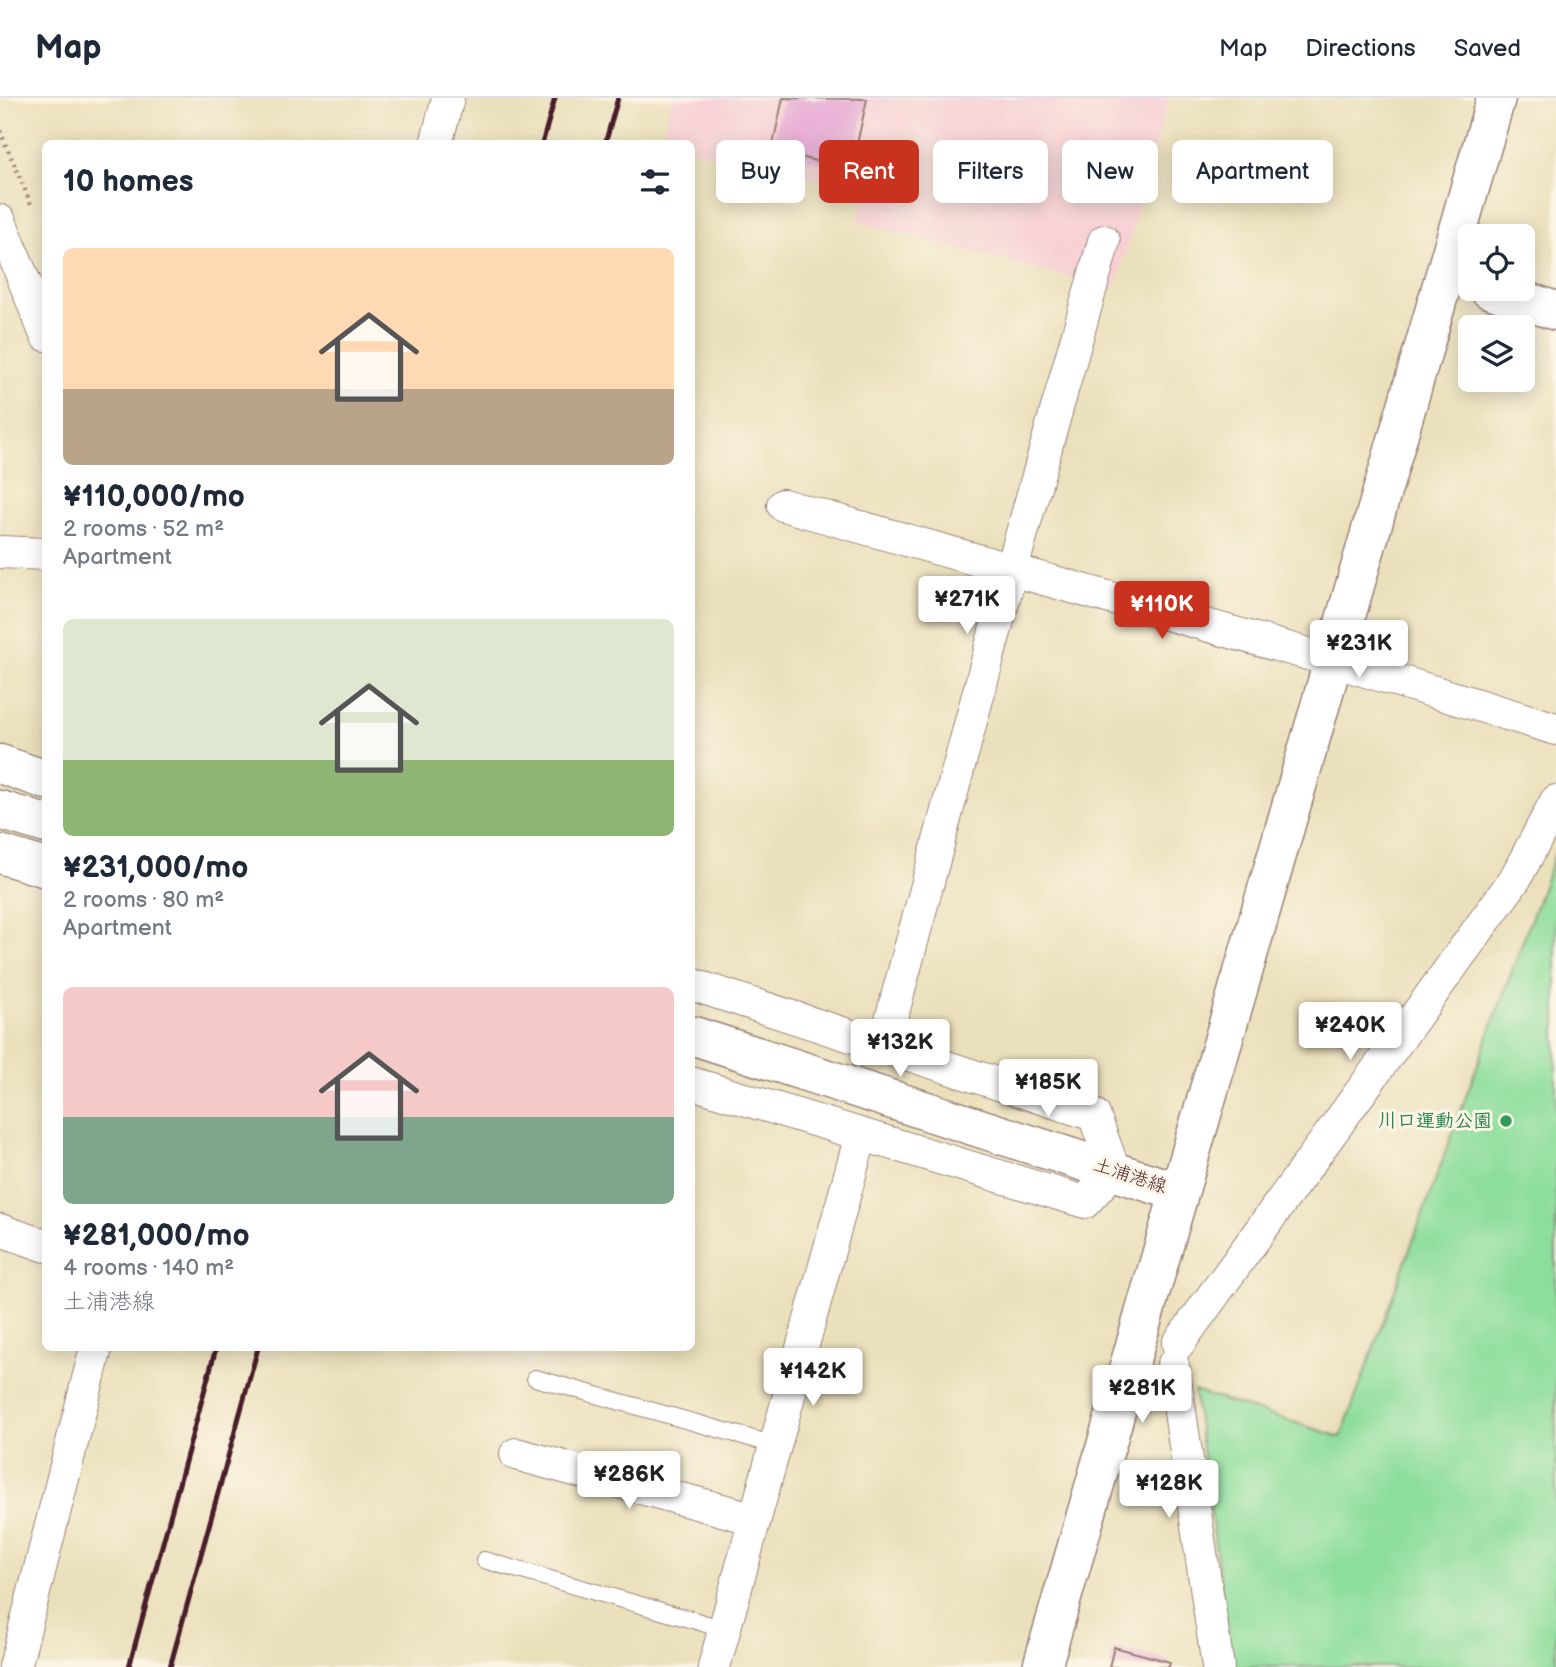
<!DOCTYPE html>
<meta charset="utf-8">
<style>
body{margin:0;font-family:"Balsamiq Sans","Klee One",sans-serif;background:#f6f6f7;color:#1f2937;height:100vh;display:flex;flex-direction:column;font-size:26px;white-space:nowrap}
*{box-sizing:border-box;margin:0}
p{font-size:23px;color:#747a83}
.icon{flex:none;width:38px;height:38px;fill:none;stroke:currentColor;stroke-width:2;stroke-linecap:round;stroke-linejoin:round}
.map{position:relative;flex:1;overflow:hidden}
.sheet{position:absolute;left:42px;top:42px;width:653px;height:1211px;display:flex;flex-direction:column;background:#fff;border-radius:10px;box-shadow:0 4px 18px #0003}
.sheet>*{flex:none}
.guide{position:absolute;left:716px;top:42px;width:665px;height:63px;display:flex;gap:14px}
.fabs{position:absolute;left:1458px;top:126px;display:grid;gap:14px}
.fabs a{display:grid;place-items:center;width:77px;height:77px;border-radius:10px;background:#fff;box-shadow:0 4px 18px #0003;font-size:35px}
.price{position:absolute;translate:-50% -60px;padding:0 16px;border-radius:7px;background:#fff;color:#222;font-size:23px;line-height:46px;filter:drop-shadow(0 2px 4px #0008)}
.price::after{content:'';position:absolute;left:50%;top:42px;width:21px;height:16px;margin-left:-10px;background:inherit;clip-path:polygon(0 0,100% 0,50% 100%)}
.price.current{background:#c8321e;color:#fff}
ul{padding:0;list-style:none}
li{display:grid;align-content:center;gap:14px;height:371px;padding:0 21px}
li span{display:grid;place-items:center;height:217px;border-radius:10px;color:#555}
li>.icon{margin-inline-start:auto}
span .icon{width:126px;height:126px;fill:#fffc;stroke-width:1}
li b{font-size:30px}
h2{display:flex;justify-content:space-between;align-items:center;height:84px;padding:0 21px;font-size:30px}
.tag{padding:0 24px;border-radius:10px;background:#fff;box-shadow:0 4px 18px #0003;font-size:24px;line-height:63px}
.tag.current{background:#c8321e;color:#fff}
header{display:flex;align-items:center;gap:42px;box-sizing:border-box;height:98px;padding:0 35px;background:#fff;border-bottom:2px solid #e0e1e3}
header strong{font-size:33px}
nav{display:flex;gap:38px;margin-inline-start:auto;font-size:24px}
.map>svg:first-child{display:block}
.built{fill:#f7cfd5}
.green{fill:#8dde9d;stroke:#6c7e64;stroke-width:2}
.building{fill:#e8afd6}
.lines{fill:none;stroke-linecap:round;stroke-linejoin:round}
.lane-casing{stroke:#9a8074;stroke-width:18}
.street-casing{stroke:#9a8074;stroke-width:34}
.secondary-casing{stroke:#9a8074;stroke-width:41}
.path{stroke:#9a8074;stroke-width:4.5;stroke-dasharray:2 5;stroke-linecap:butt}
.lane{stroke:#fff;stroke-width:16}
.street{stroke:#fff;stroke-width:32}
.secondary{stroke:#fff;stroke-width:38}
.rail{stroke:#4a1f2b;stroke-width:5}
.leisure-dot{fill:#2e9e5b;stroke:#fcf5e5;stroke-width:2.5}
.labels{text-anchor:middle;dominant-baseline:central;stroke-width:6;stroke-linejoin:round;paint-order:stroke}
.leisure-label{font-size:19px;font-weight:bold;fill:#27864d;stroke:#fcf5e5;text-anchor:end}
.street-label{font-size:19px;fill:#4a1f2b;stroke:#fcf5e5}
</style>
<header>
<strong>Map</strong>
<nav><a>Map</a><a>Directions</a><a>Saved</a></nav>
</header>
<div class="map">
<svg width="1556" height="1569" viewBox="0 0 1556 1569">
<rect width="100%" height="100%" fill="#fcf5e5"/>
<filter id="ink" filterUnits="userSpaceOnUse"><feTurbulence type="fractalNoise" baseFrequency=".0143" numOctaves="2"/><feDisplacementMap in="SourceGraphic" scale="14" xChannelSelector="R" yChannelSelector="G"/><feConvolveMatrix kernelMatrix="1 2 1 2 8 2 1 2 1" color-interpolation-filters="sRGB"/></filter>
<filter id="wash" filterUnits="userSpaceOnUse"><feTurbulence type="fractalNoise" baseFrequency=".00686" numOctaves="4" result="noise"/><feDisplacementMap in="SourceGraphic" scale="28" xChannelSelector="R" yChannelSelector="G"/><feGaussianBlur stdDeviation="1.57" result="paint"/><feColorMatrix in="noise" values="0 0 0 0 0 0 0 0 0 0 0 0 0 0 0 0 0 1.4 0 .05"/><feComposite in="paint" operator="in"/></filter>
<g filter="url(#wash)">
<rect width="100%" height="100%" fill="#ebe0bc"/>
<polygon class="built" points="673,0 1169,0 1115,191 858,124 867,94 691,52 691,46 660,44"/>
<polygon class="green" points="1556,753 1556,1569 1232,1569 1194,1293 1341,1339"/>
<g id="blocks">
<g class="building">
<polygon points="783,0 867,1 851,73 772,51"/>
<polygon points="1114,1549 1170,1564 1169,1569 1109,1569"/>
</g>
</g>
</g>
<g filter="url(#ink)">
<use href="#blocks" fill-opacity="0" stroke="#9a8074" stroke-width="2"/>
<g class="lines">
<defs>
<g id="lane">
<polyline points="535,1280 775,1347"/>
<polyline points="484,1462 724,1531"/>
</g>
<g id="street">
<polyline points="436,46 448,0"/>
<polyline points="0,123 46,237"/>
<polyline points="783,407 1333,563 1556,631"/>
<polyline points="0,454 46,456"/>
<polyline points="691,886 1094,1017 1114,1072 1085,1104 691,985"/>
<polyline points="884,948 1011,474 1104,143"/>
<polyline points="0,1132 46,1148"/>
<polyline points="1178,1246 1515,781 1556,703"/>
<polyline points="1173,1267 1218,1569"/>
<polyline points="516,1356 755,1421"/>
<polyline points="15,1569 96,1250"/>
<polyline points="714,1569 861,1037"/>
</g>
<g id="secondary">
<polyline points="1489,191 1556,213"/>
<polyline points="0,666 46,682"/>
<polyline points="0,712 46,726"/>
<polyline points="0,756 46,770"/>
<polyline points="691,937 1178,1094"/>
<polyline points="1042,1569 1496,0"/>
</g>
</defs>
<use href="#lane" class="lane-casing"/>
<use href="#street" class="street-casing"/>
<use href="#secondary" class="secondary-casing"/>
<polyline class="path" points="0,33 31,106"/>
<use href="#lane" class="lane"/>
<use href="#street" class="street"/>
<use href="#secondary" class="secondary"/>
<g class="rail">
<polyline points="542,46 555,0"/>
<polyline points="605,46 618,0"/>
<polyline points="129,1569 216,1250"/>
<polyline points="170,1569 258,1250"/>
</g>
</g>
</g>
<circle class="leisure-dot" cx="1506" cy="1023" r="7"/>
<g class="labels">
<g class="leisure-label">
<text x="1492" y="1023">川口運動公園</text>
</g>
<g class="street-label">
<text transform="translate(1130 1078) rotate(18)">土浦港線</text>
</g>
</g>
</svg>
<div class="fabs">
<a><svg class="icon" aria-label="locate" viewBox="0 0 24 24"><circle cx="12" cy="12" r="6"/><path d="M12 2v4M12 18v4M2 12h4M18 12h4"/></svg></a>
<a><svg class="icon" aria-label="layers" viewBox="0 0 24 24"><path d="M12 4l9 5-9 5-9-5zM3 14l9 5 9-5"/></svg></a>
</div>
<b class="price" style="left:967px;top:538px">¥271K</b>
<b class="price current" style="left:1162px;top:543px">¥110K</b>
<b class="price" style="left:1359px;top:582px">¥231K</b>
<b class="price" style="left:1350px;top:964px">¥240K</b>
<b class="price" style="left:900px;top:981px">¥132K</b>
<b class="price" style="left:1048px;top:1021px">¥185K</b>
<b class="price" style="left:813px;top:1310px">¥142K</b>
<b class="price" style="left:1142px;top:1327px">¥281K</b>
<b class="price" style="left:629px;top:1413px">¥286K</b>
<b class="price" style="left:1169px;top:1422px">¥128K</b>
<div class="guide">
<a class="tag">Buy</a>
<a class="tag current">Rent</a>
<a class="tag">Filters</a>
<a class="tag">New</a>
<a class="tag">Apartment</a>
</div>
<section class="sheet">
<h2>10 homes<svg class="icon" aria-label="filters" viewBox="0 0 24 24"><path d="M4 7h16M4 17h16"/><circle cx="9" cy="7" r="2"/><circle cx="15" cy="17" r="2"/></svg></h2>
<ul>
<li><span style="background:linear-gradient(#ffd9b3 65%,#b9a48a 0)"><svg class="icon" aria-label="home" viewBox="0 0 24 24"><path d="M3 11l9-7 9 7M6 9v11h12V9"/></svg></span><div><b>¥110,000/mo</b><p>2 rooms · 52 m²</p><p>Apartment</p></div></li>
<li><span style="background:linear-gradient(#dfe7d0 65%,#8fb573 0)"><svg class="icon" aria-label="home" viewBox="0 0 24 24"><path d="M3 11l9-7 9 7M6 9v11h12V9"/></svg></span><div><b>¥231,000/mo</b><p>2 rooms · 80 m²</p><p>Apartment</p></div></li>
<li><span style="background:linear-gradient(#f6c9c9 60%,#7fa58c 0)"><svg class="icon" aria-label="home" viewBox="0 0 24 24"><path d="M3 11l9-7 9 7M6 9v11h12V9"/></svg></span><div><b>¥281,000/mo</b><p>4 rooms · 140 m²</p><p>土浦港線</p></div></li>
</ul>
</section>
</div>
